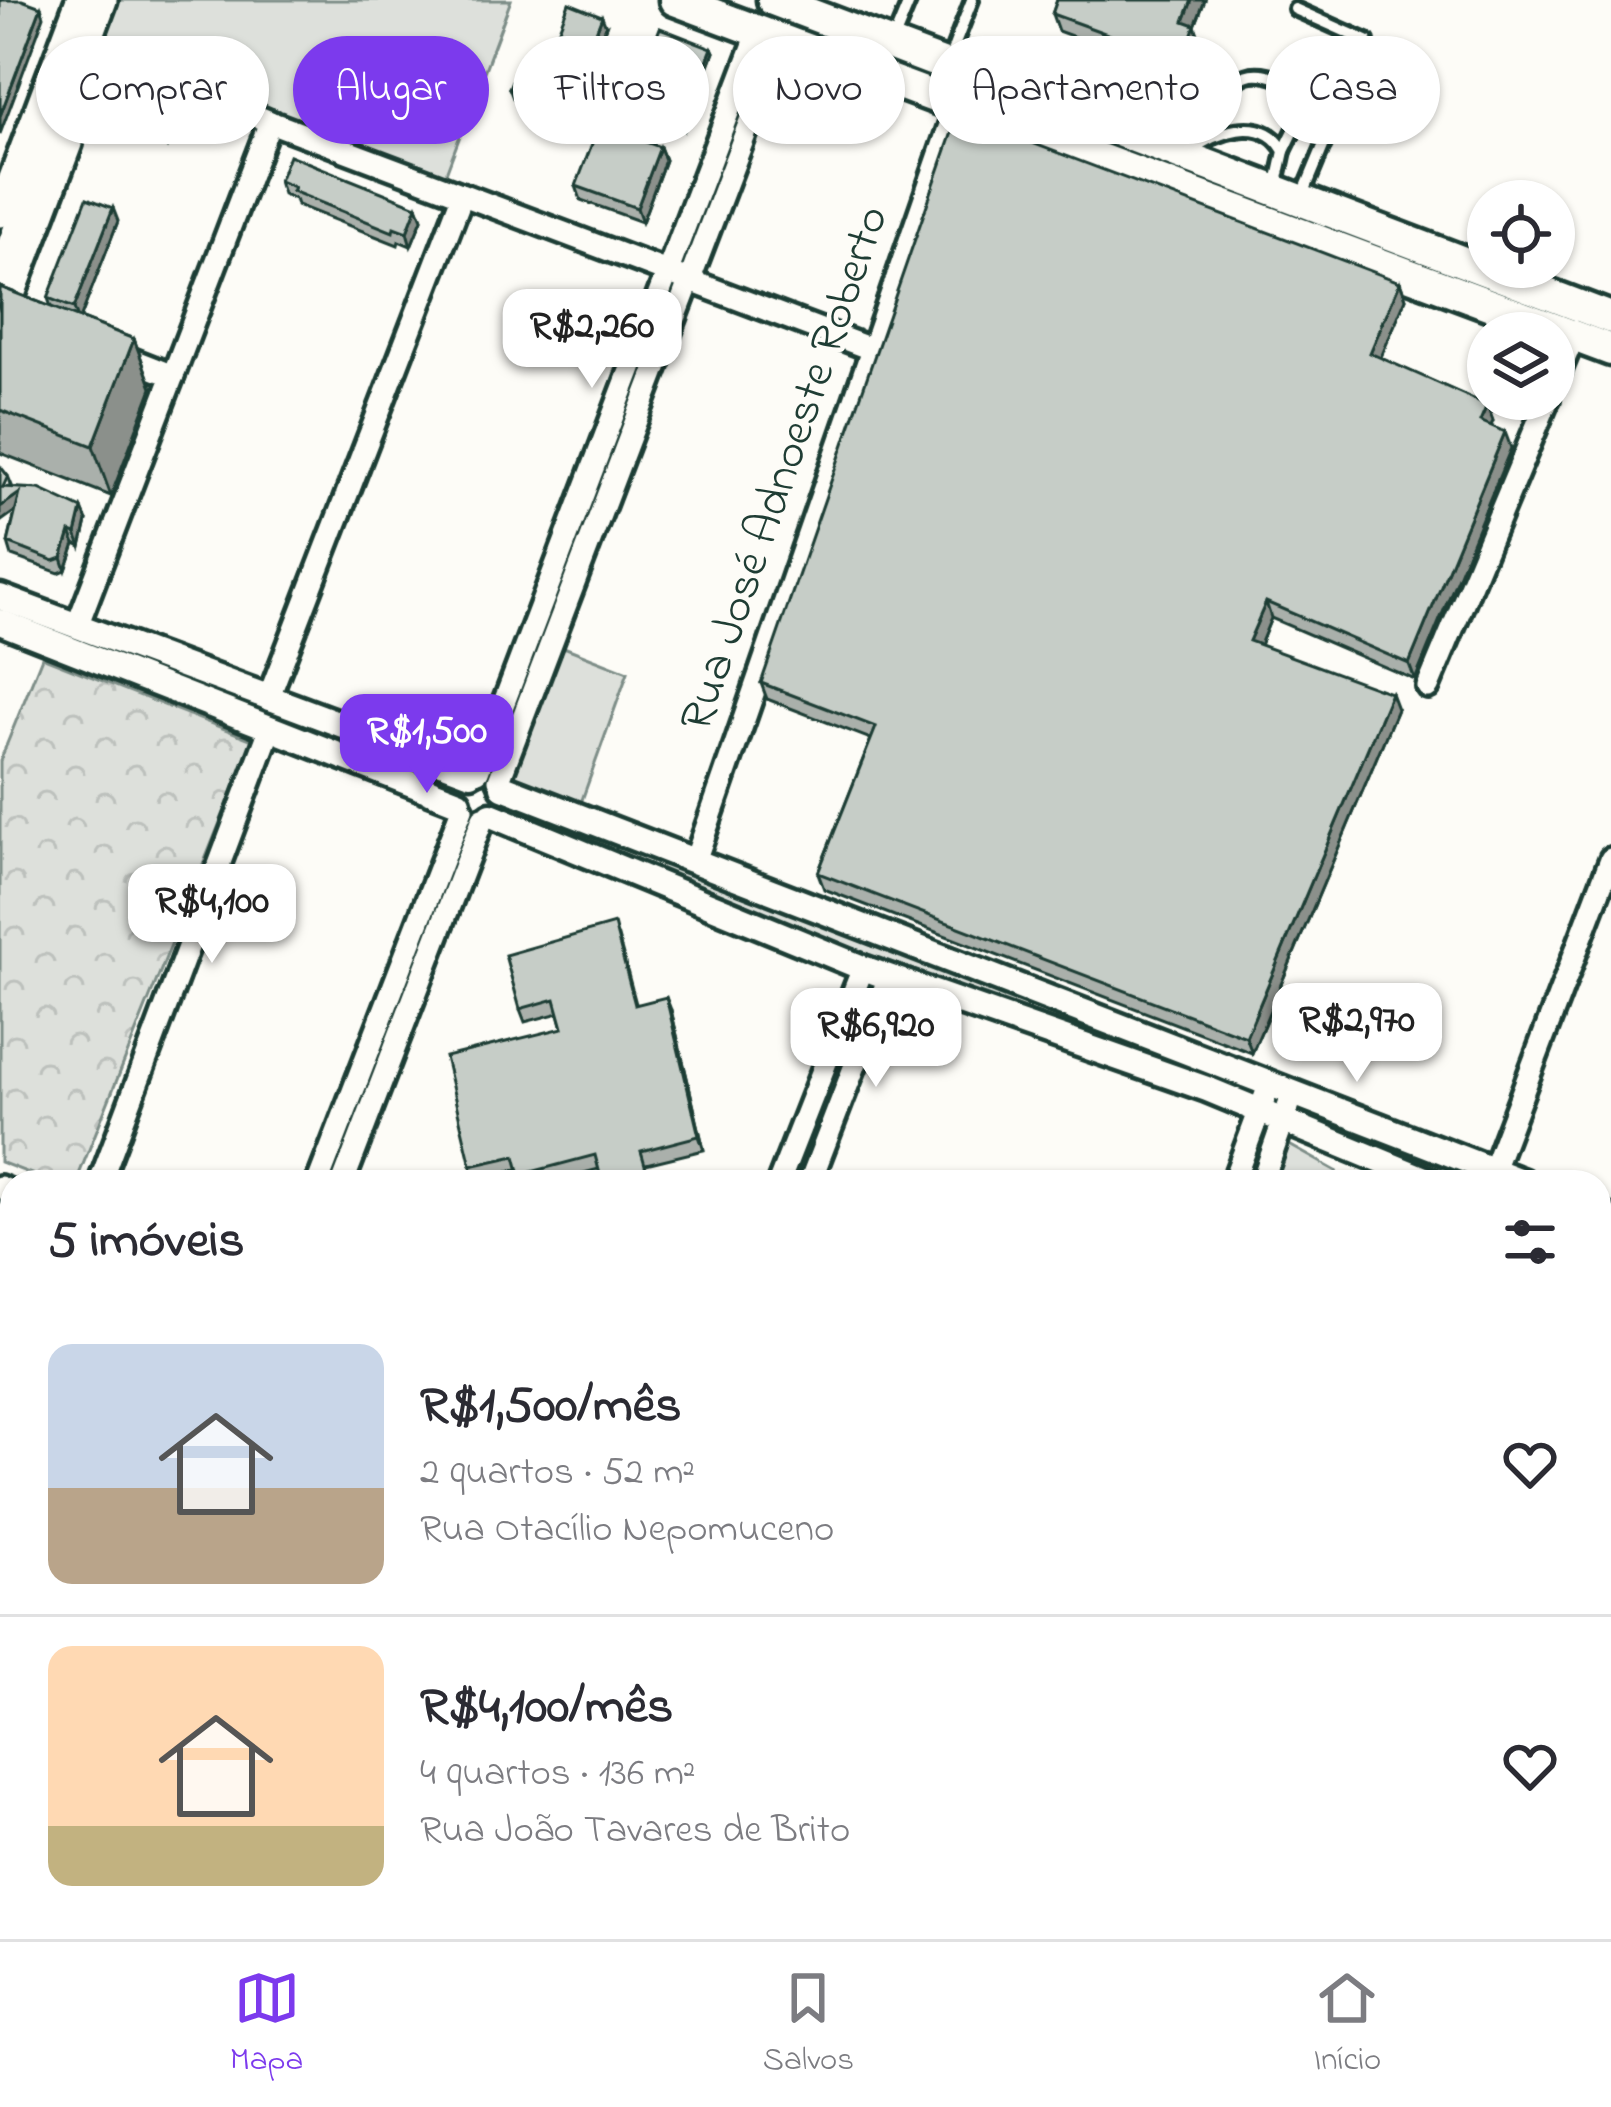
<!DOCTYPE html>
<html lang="pt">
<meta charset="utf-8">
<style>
body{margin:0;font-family:"Indie Flower",sans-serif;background:#f2f2f3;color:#2b2b33;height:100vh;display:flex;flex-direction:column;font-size:45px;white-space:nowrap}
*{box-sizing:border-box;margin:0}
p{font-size:39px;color:#7c7c81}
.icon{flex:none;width:66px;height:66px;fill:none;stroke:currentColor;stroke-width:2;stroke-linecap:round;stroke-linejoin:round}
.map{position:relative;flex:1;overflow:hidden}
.details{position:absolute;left:0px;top:1170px;width:1611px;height:771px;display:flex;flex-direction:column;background:#fff;border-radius:36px 36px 0 0;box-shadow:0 3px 9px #0004}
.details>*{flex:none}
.hud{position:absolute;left:36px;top:36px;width:1539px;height:108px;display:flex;gap:24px}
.tools{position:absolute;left:1467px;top:180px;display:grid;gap:24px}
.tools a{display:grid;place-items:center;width:108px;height:108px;border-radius:50%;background:#fff;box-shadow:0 3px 9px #0004;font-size:60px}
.price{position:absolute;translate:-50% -102px;padding:0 27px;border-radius:24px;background:#fff;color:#222;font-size:39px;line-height:78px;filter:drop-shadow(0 3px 6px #0008)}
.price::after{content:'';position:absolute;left:50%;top:72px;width:36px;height:27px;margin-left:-18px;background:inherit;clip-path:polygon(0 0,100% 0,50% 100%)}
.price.current{background:#7c3aed;color:#fff}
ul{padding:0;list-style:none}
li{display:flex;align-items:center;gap:36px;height:300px;padding:0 48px}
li+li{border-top:3px solid #e1e1e2}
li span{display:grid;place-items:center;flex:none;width:336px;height:240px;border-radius:24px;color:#555}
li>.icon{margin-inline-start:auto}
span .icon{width:144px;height:144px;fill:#fffc;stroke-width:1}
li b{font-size:51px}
h2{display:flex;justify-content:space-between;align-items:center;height:144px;padding:0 48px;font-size:51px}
.chip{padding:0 42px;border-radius:54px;background:#fff;box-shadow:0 3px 9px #0004;font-size:42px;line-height:108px}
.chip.current{background:#7c3aed;color:#fff}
.menu{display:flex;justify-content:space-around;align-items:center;height:168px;border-top:3px solid #e1e1e2;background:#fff;font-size:33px;color:#7c7c81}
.menu a{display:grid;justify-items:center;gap:6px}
.menu .current{color:#7c3aed}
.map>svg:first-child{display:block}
.grass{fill:#dde0db;stroke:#7e8e88;stroke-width:3}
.forest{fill:url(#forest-crowns);stroke:#7e8e88;stroke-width:3}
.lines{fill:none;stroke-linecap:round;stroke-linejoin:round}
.service-casing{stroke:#1f3d34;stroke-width:20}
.minor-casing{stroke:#1f3d34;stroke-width:30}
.tertiary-casing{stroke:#1f3d34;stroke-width:33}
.secondary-casing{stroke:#1f3d34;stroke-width:36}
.primary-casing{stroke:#1f3d34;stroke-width:39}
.service{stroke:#fdfcf7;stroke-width:10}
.minor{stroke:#fdfcf7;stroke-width:21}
.tertiary{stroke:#fdfcf7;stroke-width:24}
.secondary{stroke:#fdfcf7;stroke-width:27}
.primary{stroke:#fdfcf7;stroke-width:30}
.wall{fill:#aab0ab;stroke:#1f3d34;stroke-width:3}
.shaded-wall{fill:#8b908b;stroke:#1f3d34;stroke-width:3}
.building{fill:#c6cdc7;stroke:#1f3d34;stroke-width:3}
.labels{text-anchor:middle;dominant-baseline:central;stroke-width:9;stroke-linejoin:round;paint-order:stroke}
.street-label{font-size:48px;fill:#1f3d34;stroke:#fdfcf7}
</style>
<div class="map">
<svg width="1611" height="1939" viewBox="0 0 1611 1939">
<defs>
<pattern id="forest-crowns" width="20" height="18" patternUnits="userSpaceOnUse" patternTransform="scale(3)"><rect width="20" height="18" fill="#dde0db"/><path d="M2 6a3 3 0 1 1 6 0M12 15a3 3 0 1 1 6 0" fill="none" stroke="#bdc1bd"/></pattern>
</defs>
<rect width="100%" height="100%" fill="#fdfcf7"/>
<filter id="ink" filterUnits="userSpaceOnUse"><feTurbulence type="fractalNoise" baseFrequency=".00833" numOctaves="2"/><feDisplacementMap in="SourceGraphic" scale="24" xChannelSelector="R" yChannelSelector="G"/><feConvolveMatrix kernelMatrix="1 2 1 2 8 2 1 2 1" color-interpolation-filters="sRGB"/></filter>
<g filter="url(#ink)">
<g class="grass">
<polygon points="108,0 511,0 443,181 92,39"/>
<polygon points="556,644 628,672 578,811 504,784"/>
<polygon points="505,800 1246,1081 1239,1096 498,815"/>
<polygon points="867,971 886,977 807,1182 784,1182"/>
<polygon points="1284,1142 1336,1171 1340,1182 1268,1182"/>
<polygon points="1606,1281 1611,1283 1611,1473 1599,1467 1599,1299"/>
<polygon points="985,1929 1296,1929 1292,1939 980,1939"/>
</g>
<polygon class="forest" points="42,657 253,740 76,1182 52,1182 0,1162 0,761"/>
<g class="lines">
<defs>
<g id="service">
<polyline points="1295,9 1367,41 1302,197"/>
<polyline points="893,41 910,0"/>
<polyline points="948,62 972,0"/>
<path d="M1215,132C1228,95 1232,60 1280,79C1291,83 1297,85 1305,94L1307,104L1284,151"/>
<path d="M1188,152C1214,133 1262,112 1284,151L1276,188"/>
<polyline points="1599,1279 1611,1249"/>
<polyline points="1599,1475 1611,1481"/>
<polyline points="1599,1651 1611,1619"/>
<polyline points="1368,1929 1372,1939"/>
<polyline points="1342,1939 1346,1929"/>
<polyline points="1489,1939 1494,1929"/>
</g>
<g id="minor">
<polyline points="87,44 270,122 871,349"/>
<polyline points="22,315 12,305 14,295 71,144"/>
<polyline points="117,354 173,376"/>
<polyline points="1554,384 1574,336"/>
<polyline points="77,626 270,122"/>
<polyline points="1428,687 1548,399"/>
<polyline points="268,699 462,196"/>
<polyline points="478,771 759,31"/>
<polyline points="499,780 781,40"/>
<polyline points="695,861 957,105"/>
<polyline points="1493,1170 1611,859"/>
<polyline points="100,1182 270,729"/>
<polyline points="318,1182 462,809"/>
<polyline points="343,1182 483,818"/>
<polyline points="779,1182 863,968"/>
<polyline points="810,1182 889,977"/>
<polyline points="1233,1182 1270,1083"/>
<polyline points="1262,1182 1293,1093"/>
<polyline points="0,1187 12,1192"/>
<polyline points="0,1317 2,1312"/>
<polyline points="0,1407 12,1411"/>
<polyline points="0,1431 12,1436"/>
<polyline points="780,1929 799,1939"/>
<polyline points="734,1939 738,1929"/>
<polyline points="940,1939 943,1929"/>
<polyline points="972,1939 975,1929"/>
</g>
<g id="tertiary">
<polyline points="0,597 471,773"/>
<polyline points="0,622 458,802"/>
<polyline points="503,787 1523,1182"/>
<polyline points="491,815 863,968 1207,1089 1432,1182"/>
<polyline points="1599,1214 1611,1219"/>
<polyline points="1599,1242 1611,1246"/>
</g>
<g id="secondary">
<polyline points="0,213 80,0"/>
<polyline points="0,276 103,0"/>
</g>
<g id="primary">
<polyline points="675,0 1611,350"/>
<polyline points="773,0 1611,318"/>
</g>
</defs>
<use href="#service" class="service-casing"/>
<use href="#minor" class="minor-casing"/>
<use href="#tertiary" class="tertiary-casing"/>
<use href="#secondary" class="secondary-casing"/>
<use href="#primary" class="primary-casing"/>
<use href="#service" class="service"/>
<use href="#minor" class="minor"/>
<use href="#tertiary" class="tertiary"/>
<use href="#secondary" class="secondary"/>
<use href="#primary" class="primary"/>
</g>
<g class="wall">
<polygon points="1057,0 1205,0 1195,26 1201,43 1188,79 1058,31 1052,14"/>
<polygon points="606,26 584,80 597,85 600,95 588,126 513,98 509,88"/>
<polygon points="712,48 714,52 684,130 632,111 630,106"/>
<polygon points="83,103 171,110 175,123 167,146 88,116"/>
<polygon points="660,147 665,160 642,222 581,200 576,186"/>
<polygon points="279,181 417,206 422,219 411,246 399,241 398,245 297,205 295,199 283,194"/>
<polygon points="118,221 80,318 134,339 152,388 111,496 0,453 0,287 51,307 48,298"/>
<polygon points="1400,282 1406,298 1380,358 1487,405 1493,421 1491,426 1511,448 1415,680 1271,618 1260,645 1397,709 1252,1053 824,889 818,873 871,739 767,699 761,683"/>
<polygon points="8,476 13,488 87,521 81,547 75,544 66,570 59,573 12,556 8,543 15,512"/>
<polygon points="618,937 636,1004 671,1010 704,1150 646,1164 599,1169 549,1182 523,1182 519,1169 475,1179 471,1166 563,1028 559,1013 525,1022 520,1009"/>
</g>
<g class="shaded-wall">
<polygon points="1192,0 1205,0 1195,26 1201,43 1188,79 1182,61 1184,21"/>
<polygon points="41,7 44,16 0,134 0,116"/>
<polygon points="602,16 606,26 581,87 578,78"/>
<polygon points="712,48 714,52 684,130 682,126"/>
<polygon points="597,85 600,95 588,126 585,117"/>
<polygon points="171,110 175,123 167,146 162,132"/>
<polygon points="660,147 665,160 642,222 637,208"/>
<polygon points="417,206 422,219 411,246 407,232"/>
<polygon points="113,208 118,221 79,322 74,308"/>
<polygon points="1400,282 1406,298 1376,369 1370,353"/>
<polygon points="134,339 152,388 111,496 93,446"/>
<polygon points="1487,405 1493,421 1486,437 1480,421"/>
<polygon points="1505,432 1511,448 1415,680 1409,664"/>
<polygon points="20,493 24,505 0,522 0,507"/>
<polygon points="82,509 87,521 81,547 76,534"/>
<polygon points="70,532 75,544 66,570 62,558"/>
<polygon points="1266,602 1271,618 1255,657 1249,641"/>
<polygon points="1391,693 1397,709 1252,1053 1246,1037"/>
<polygon points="666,997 671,1010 704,1150 699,1136"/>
</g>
<g class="building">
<polygon points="0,0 22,0 41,7 0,116"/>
<polygon points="1057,0 1192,0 1184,21 1195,25 1182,61 1052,14"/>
<polygon points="569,3 602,16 578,78 597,85 585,117 509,88 522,56 545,65"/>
<polygon points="660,28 712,48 682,126 630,106"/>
<polygon points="92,81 171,110 162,132 83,103"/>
<polygon points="958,115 1400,282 1370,353 1487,405 1480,421 1505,432 1409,664 1266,602 1249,641 1391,693 1246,1037 818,873 876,727 761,683"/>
<polygon points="599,125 660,147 637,208 576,186"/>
<polygon points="289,155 417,206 407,232 394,227 393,232 292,191 294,187 279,181"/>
<polygon points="87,198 113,208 74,308 48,298"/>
<polygon points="0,287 134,339 93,446 0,410"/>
<polygon points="0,466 8,476 3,487 39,489 82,509 76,534 70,532 62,558 54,561 8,543 20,493 0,507"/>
<polygon points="614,924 635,1005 666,997 699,1136 641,1151 650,1182 602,1182 595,1155 520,1175 515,1156 471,1166 445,1057 563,1028 555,999 520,1009 505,955"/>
</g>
</g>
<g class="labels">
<g class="street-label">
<text transform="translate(786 469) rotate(-71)">Rua José Adnoeste Roberto</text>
</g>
</g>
</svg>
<div class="tools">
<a><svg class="icon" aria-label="locate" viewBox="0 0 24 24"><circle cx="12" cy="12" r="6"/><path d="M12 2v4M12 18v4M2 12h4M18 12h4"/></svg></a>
<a><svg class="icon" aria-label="layers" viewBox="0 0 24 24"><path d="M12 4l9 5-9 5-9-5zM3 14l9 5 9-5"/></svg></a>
</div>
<b class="price" style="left:592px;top:391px">R$2,260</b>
<b class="price current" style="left:427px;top:796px">R$1,500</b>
<b class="price" style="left:212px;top:966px">R$4,100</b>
<b class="price" style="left:1357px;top:1085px">R$2,970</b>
<b class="price" style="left:876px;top:1090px">R$6,920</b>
<div class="hud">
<a class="chip">Comprar</a>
<a class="chip current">Alugar</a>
<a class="chip">Filtros</a>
<a class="chip">Novo</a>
<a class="chip">Apartamento</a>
<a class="chip">Casa</a>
</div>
<section class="details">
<h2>5 imóveis<svg class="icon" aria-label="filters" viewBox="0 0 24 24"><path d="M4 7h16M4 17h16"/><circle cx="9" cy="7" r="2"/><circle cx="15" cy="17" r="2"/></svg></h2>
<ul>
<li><span style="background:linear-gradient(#c9d6e8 60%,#b9a48a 0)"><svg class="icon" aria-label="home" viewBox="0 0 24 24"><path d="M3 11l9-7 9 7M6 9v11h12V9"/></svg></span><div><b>R$1,500/mês</b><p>2 quartos · 52 m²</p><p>Rua Otacílio Nepomuceno</p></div><svg class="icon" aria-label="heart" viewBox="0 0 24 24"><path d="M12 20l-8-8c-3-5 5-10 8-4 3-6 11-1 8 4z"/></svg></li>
<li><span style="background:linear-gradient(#ffd9b3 75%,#c2b280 0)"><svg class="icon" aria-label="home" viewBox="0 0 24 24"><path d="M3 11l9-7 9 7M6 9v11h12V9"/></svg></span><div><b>R$4,100/mês</b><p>4 quartos · 136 m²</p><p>Rua João Tavares de Brito</p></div><svg class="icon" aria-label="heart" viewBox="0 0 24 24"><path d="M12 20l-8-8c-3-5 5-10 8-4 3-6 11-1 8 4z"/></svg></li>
</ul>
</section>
</div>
<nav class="menu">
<a class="current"><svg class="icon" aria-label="map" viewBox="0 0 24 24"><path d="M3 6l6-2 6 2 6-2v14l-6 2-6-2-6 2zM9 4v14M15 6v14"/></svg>Mapa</a>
<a><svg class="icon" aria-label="saved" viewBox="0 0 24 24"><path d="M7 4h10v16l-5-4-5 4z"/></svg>Salvos</a>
<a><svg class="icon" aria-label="home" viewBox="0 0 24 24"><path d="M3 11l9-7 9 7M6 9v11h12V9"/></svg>Início</a>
</nav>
